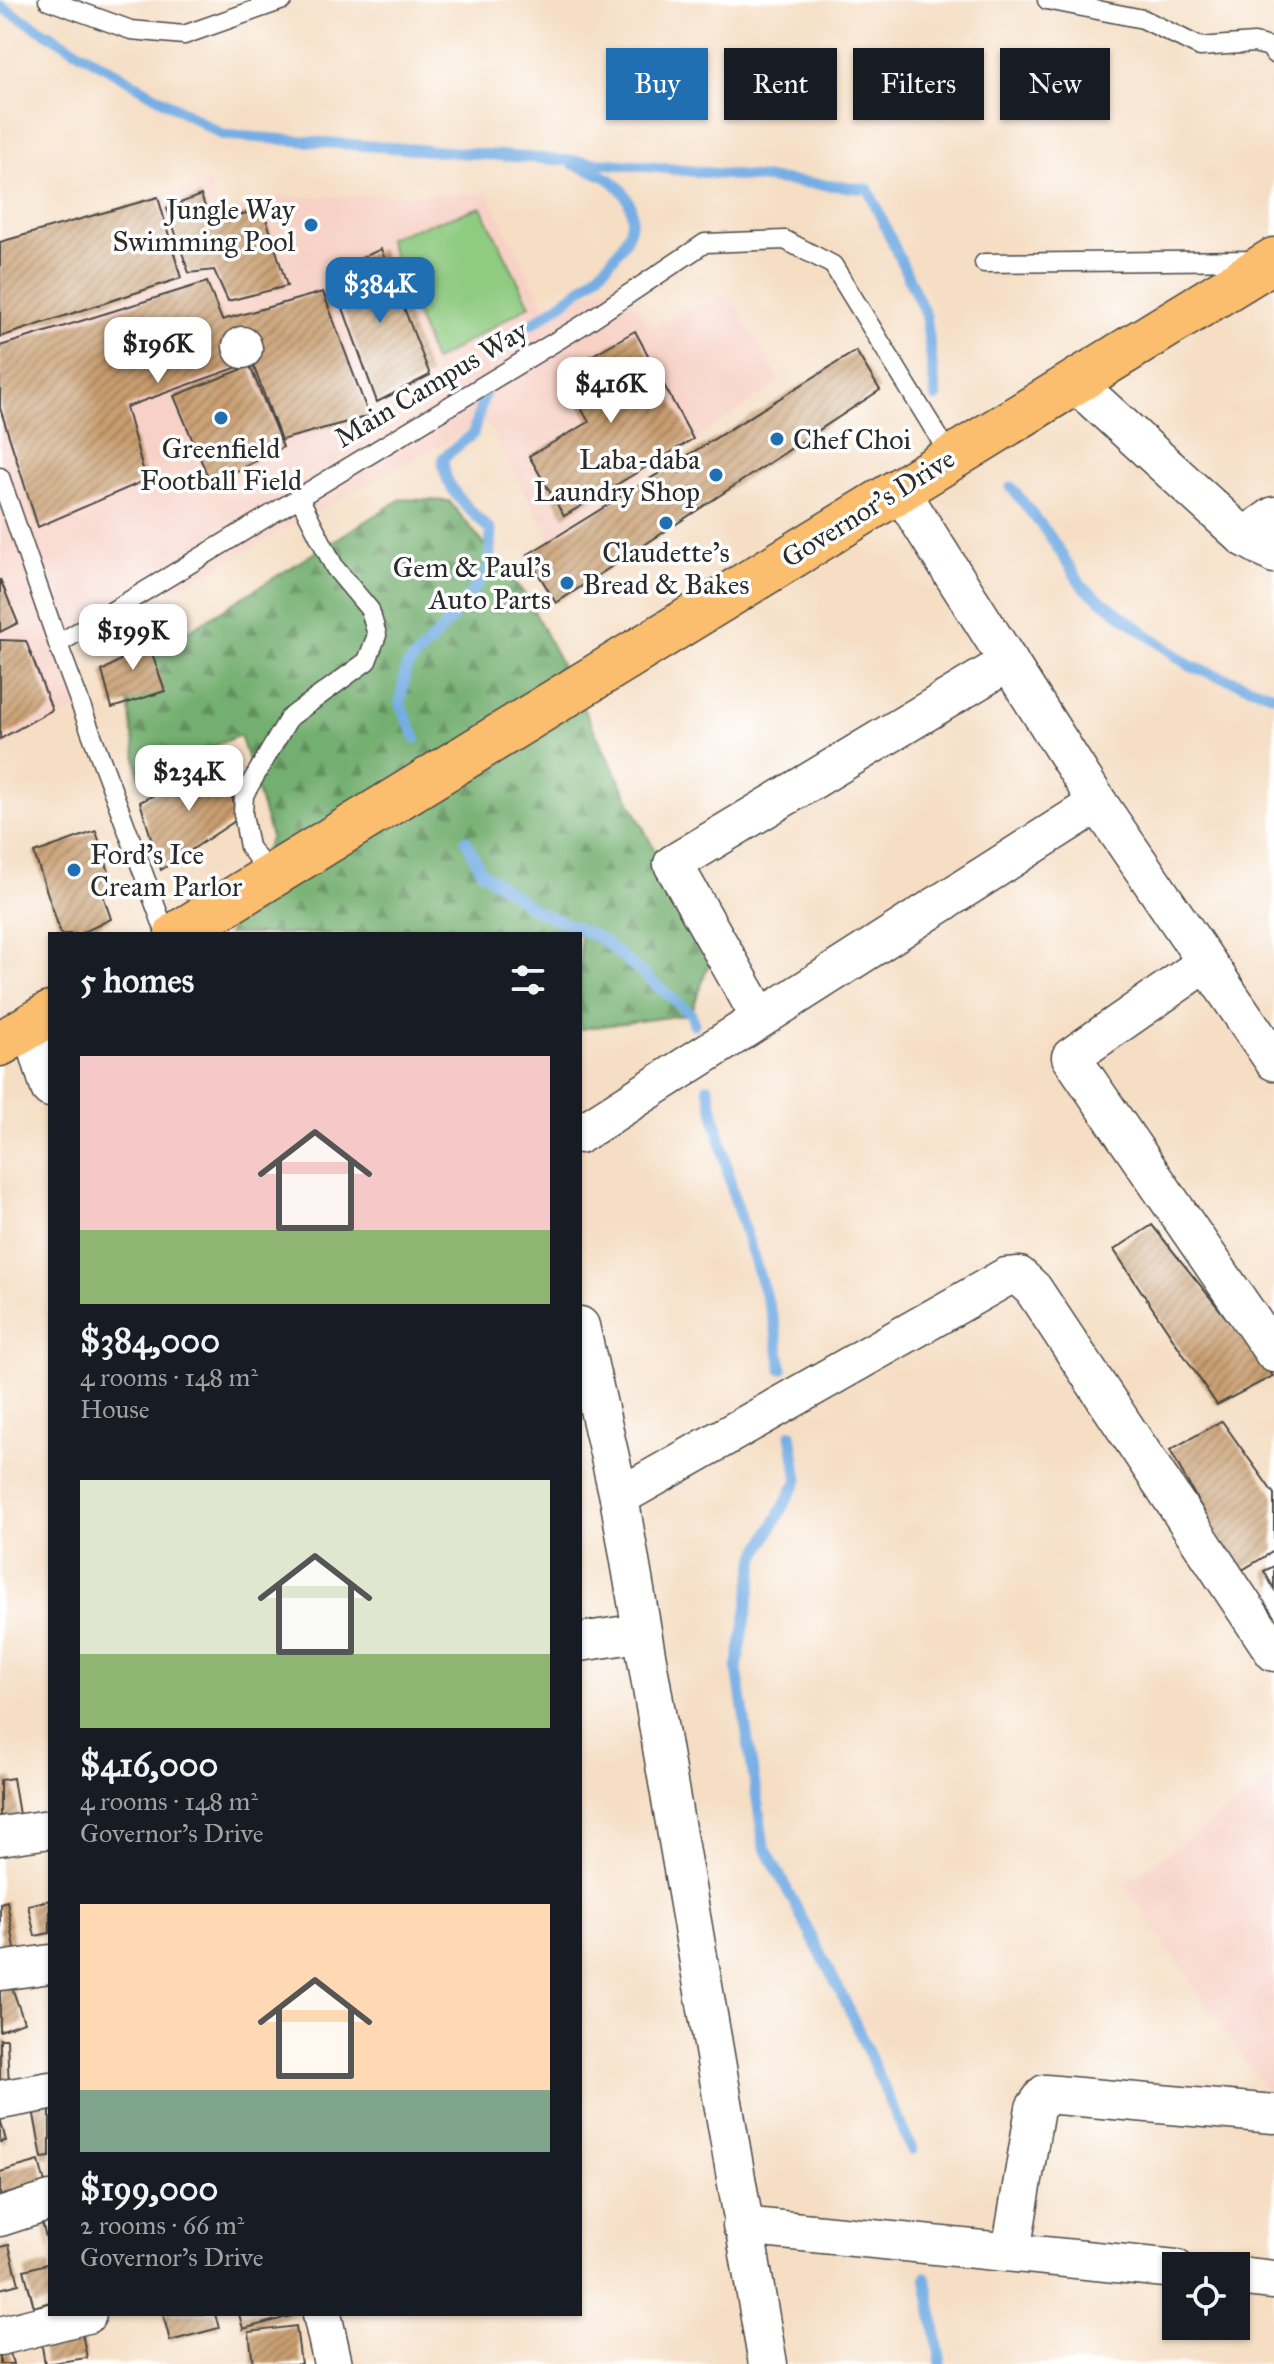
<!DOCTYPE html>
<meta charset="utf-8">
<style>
body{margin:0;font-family:"IM FELL Great Primer",serif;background:#242831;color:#f1f3f6;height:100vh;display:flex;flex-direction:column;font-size:30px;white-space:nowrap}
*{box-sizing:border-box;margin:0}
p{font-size:26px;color:#9ea1a6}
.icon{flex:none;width:44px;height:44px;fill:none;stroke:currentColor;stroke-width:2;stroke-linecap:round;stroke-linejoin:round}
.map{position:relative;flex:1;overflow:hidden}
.side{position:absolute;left:48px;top:932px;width:534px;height:1384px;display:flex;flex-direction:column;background:#171b24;border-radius:0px;box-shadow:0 2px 6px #0004}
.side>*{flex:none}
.banner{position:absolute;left:606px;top:48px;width:548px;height:72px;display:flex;gap:16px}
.buttons{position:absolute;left:1162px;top:2252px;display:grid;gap:16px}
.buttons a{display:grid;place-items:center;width:88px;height:88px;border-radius:0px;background:#171b24;box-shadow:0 2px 6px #0004;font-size:40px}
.price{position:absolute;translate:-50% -68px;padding:0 18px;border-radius:16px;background:#fff;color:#222;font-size:26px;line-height:52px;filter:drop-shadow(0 2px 4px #0008)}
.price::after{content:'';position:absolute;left:50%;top:48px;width:24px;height:18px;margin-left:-12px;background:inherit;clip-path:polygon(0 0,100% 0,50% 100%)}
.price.active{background:#1f6fb2;color:#fff}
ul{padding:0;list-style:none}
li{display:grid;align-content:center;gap:16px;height:424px;padding:0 32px}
li span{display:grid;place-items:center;height:248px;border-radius:0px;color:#555}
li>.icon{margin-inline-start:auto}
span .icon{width:144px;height:144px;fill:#fffc;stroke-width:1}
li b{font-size:34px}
h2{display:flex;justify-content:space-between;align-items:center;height:96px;padding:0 32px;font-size:34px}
.chip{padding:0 28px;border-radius:0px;background:#171b24;box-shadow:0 2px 6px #0004;font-size:28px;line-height:72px}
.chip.active{background:#1f6fb2;color:#fff}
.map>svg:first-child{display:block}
.built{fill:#f7d1c6}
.grass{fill:#8fcb81;stroke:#5d7b56;stroke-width:2}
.forest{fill:url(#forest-firs);stroke:#4f6d4d;stroke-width:2}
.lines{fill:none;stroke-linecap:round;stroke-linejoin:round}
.stream{stroke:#75ade4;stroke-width:11}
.building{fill:url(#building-hatch)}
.lane-casing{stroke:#494642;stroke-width:21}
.street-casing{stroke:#494642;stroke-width:41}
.primary-casing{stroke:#494642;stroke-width:47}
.lane{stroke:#fff;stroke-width:18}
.street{stroke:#fff;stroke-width:38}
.primary{stroke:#fbbe6e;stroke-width:44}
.poi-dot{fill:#1f6fb2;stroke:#fff;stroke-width:3}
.labels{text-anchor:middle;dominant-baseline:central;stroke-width:7;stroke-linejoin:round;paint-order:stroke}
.poi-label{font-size:28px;fill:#2b2b2b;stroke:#fff;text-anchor:end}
.street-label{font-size:28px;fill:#2b2b2b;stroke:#fff}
</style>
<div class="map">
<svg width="1274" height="2364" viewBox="0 0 1274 2364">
<defs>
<pattern id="forest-firs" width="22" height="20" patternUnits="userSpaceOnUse" patternTransform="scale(2)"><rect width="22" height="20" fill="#73af6f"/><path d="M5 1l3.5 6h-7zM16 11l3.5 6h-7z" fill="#5f8f5b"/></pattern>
<pattern id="building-hatch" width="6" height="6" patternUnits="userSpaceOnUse" patternTransform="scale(2)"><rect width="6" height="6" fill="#c89d6f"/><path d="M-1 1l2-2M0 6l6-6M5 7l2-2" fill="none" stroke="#a3805b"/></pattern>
</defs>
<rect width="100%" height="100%" fill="#fff"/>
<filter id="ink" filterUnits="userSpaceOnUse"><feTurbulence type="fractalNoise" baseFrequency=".0125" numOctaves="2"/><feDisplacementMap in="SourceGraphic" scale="16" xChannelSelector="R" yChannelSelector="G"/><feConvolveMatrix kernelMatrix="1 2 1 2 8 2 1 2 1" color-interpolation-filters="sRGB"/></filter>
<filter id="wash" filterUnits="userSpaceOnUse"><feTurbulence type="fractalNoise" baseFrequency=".006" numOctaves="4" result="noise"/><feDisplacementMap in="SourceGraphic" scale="32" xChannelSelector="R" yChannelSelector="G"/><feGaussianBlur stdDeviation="1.8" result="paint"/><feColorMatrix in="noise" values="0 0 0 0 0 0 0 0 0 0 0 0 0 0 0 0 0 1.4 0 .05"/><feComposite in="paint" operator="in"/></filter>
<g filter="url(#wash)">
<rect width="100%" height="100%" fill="#f5dec4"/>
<g class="built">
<polygon points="210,182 220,215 269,198 487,193 545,306 617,284 651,327 729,292 779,382 551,540 485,420 75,645 92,701 0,747 0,242"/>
<polygon points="1274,1777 1274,2098 1269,2097 1125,1884"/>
</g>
<polygon class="grass" points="481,207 530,305 434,361 387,238"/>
<polygon class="forest" points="401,499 449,501 527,597 710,960 691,1014 580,1029 580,934 227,934 271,837 240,735 139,778 124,671"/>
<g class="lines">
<g class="stream">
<polyline points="0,6 223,135 642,166 868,189 926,316 936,397"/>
<path d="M532,324C567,299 676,232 612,181C602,173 585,169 573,164"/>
<polyline points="1011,487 1049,535 1083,587 1190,666 1274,695"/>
<path d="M416,738L400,704L406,668L451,620L489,569L491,531C470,509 443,490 443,458L473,434L485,392"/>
<polyline points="466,840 481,871 533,909 600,938 691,1014 694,1024"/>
<polyline points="708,1087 732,1190 775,1325 782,1369"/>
<polyline points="791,1434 798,1480 756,1557 737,1669 764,1845 847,2005 912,2150"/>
<polyline points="926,2277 941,2364"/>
</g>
</g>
<g id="blocks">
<g class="building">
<polygon points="201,195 211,224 263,208 287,286 228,301 214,270 189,273 167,208"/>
<polygon points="158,197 181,278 0,337 0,242"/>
<polygon points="381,249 430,375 377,402 330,272"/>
<polygon points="207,282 222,320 323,292 369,416 281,440 252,362 126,407 146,480 38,527 0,408 0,346"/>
<polygon points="635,331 693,439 564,516 529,456 589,422 561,373"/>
<polygon points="856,351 880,390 556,603 527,555"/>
<polygon points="250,366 283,447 211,484 174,396"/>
<polygon points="0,579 18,623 0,632"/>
<polygon points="141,622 165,691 112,708 102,671 130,654 123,634"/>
<polygon points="0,640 26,641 52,710 0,739"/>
<polygon points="222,760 238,819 161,870 140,802"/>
<polygon points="96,831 114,888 103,895 111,919 80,934 61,934 34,853"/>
<polygon points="1152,1225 1273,1376 1217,1405 1114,1250"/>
<polygon points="1222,1421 1274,1494 1274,1551 1237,1573 1170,1450"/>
<polygon points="1274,1566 1274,1589 1264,1571"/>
<polygon points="13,1778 20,1821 0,1824 0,1780"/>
<polygon points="50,1900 50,1933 35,1936 28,1905"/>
<polygon points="7,1901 17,1961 0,1964 0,1903"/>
<polygon points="7,1973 24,2022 0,2031 0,1976"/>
<polygon points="0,2039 7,2039 9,2090 0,2091"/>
<polygon points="50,2101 50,2157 42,2158 32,2104"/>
<polygon points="0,2118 6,2141 0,2142"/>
<polygon points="39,2161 45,2183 0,2196 0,2172"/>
<polygon points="50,2220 50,2250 49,2250 42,2222"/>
<polygon points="9,2245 19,2284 0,2289 0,2247"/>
<polygon points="50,2263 50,2302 34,2307 24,2270"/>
<polygon points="163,2314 215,2314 219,2328 170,2341"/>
<polygon points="239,2314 295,2314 295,2315 243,2329"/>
<polygon points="80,2323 87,2358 45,2364 39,2329"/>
<polygon points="296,2326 301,2364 253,2364 249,2332"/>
<polygon points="6,2338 13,2364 0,2364 0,2339"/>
</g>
</g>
</g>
<g filter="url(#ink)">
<use href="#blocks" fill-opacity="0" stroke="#494642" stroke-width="2"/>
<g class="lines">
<defs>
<g id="lane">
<polyline points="48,0 131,30 184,35 283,0"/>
<polyline points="1047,0 1143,19 1200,47 1254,43 1270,47 1274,54"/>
<polyline points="984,263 1255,260"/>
<polyline points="0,477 58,644 166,934"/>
<polyline points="58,644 581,326 705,243 785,240 833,265 951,457"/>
<polyline points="271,876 249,847 243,814 244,795 289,718 367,661 377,635 370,610 335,568 299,497"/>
</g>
<g id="street">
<polyline points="242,346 243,349"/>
<polyline points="1074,382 1244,537"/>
<polyline points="899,489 1098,803 1274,1061"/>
<polyline points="1274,516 1244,537 1274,554"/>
<polyline points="1206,963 1071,1057 1274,1353"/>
<polyline points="760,1017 673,864 1009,662"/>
<polyline points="31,1026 50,1088"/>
<polyline points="580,1134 1098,803"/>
<polyline points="580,1326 619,1497 768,2364"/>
<polyline points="619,1497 985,1289 1006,1277 1019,1276 1033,1289 1274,1652"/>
<polyline points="580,1642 640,1633"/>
<polyline points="0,1836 50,1829"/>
<polyline points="0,1971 50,1964"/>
<polyline points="0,2100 50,2091"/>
<polyline points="0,2217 50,2201"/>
<polyline points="742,2226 1176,2269"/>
<polyline points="1011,2252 1035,2108 1045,2094 1274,2114"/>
<polyline points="1236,2276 1274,2280"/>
<polyline points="322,2314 333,2364"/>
<polyline points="0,2336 87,2314"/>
</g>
<g id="primary">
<polyline points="177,934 1274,260"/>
<polyline points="0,1044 50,1014"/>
</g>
</defs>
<use href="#lane" class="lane-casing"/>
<use href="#street" class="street-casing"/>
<use href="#primary" class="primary-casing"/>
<use href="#lane" class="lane"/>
<use href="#street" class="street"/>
<use href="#primary" class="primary"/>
</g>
</g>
<g class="poi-dot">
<circle cx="311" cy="225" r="8"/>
<circle cx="221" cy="418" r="8"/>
<circle cx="777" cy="439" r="8"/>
<circle cx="716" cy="475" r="8"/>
<circle cx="666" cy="523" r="8"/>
<circle cx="567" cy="583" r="8"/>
<circle cx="74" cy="870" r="8"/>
</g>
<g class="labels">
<g class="poi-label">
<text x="295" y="209">Jungle Way<tspan x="295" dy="32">Swimming Pool</tspan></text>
<text x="793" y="439" text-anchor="start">Chef Choi</text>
<text x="221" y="448" text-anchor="middle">Greenfield<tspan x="221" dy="32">Football Field</tspan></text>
<text x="700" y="459">Laba-daba<tspan x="700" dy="32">Laundry Shop</tspan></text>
<text x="666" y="552" text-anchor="middle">Claudette's<tspan x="666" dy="32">Bread &amp; Bakes</tspan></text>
<text x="551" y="567">Gem &amp; Paul's<tspan x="551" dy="32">Auto Parts</tspan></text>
<text x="90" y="854" text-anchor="start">Ford's Ice<tspan x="90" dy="32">Cream Parlor</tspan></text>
</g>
<g class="street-label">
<text transform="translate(431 384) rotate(-31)">Main Campus Way</text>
<text transform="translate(868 508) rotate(-32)">Governor's Drive</text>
</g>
</g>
</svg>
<div class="buttons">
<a><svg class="icon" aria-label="locate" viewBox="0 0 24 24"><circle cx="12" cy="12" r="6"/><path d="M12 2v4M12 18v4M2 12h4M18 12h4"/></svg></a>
</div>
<b class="price active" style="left:380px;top:325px">$384K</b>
<b class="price" style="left:158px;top:385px">$196K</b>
<b class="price" style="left:611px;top:425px">$416K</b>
<b class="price" style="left:133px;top:672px">$199K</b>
<b class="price" style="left:189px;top:813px">$234K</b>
<div class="banner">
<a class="chip active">Buy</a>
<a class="chip">Rent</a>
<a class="chip">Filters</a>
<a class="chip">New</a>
</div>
<section class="side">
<h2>5 homes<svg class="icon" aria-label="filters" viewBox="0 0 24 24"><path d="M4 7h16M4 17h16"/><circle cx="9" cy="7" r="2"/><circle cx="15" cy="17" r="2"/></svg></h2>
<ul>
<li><span style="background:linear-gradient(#f6c9c9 70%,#8fb573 0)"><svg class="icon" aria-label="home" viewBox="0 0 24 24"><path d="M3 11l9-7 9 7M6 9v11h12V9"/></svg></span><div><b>$384,000</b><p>4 rooms · 148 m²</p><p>House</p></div></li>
<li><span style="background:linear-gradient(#dfe7d0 70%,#8fb573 0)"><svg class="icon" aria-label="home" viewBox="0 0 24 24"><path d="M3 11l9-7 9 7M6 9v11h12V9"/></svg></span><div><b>$416,000</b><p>4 rooms · 148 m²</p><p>Governor's Drive</p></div></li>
<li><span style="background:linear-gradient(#ffd9b3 75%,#7fa58c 0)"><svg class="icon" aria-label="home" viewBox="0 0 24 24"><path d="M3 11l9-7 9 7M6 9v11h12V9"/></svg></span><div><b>$199,000</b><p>2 rooms · 66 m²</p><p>Governor's Drive</p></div></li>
</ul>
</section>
</div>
